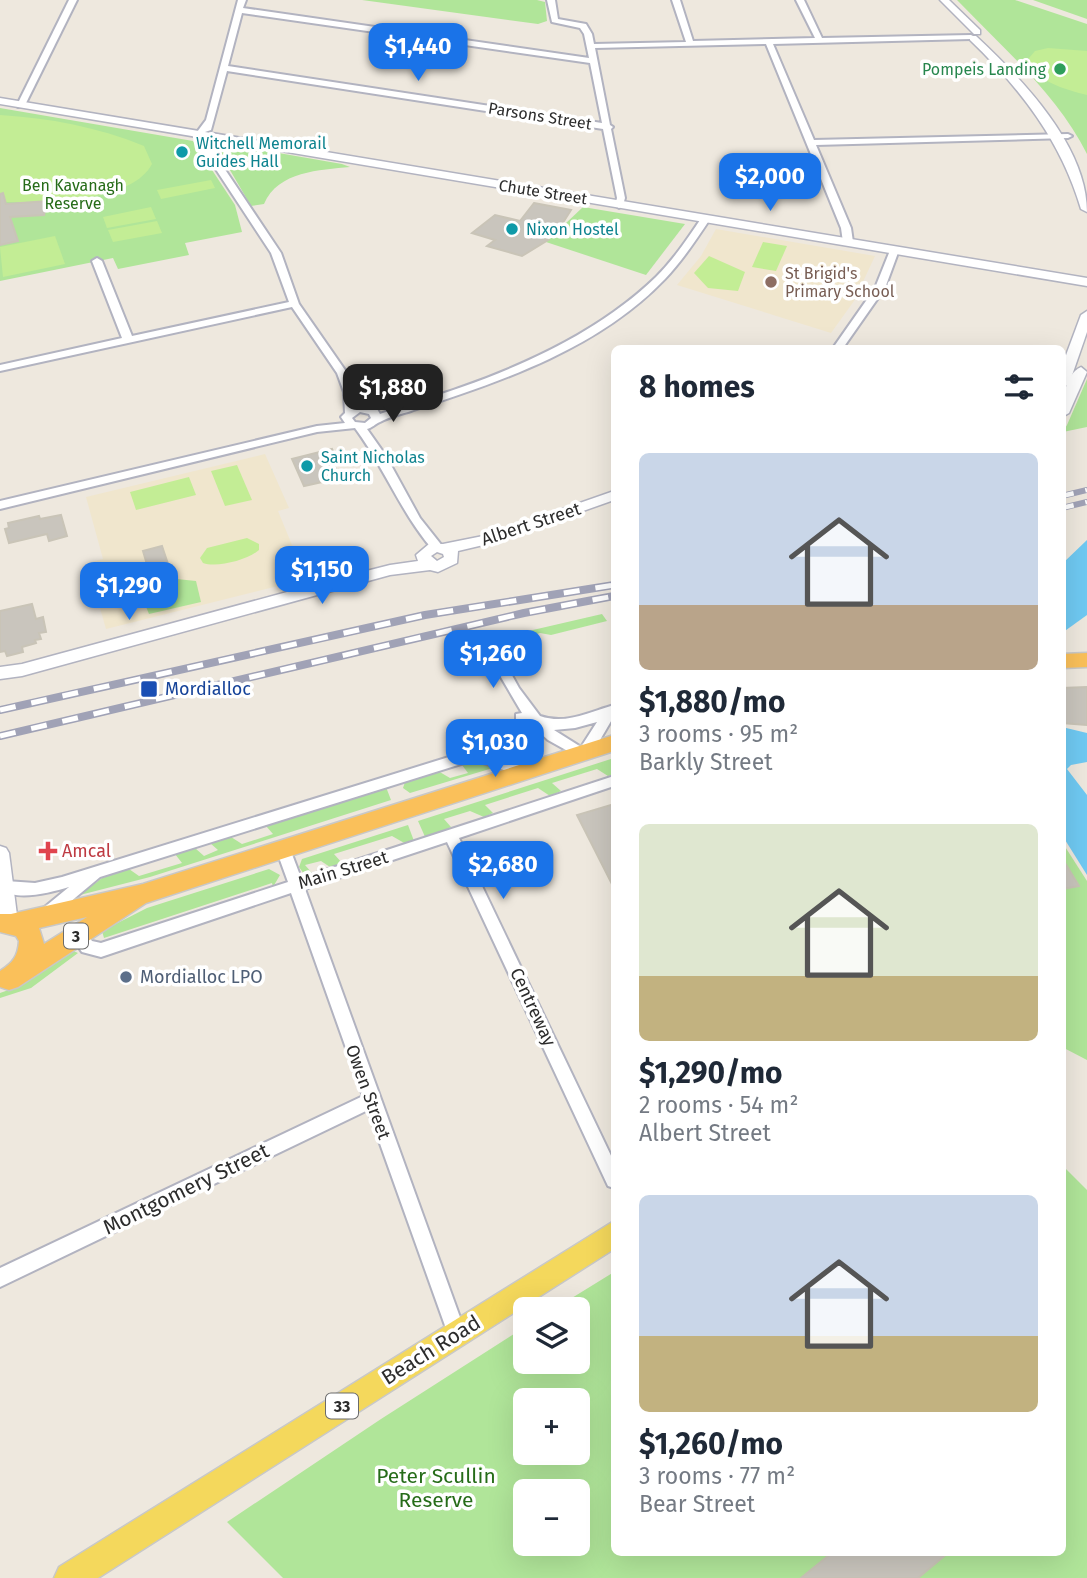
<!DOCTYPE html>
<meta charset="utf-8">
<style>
body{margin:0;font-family:"Fira Sans",sans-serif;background:#f6f6f7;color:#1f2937;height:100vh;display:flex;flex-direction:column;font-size:26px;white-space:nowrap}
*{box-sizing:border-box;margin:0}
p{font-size:23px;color:#747a83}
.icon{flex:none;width:38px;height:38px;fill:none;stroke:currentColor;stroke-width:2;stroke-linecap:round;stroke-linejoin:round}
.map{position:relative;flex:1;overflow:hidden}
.side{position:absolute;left:611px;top:345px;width:455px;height:1211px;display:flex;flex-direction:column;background:#fff;border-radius:10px;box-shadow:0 7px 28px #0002}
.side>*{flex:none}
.buttons{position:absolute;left:513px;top:1297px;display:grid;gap:14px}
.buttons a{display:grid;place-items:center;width:77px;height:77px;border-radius:10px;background:#fff;box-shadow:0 7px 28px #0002;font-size:35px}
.price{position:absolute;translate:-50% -60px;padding:0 16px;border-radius:14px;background:#1a73e8;color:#fff;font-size:23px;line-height:46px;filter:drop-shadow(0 2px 4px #0008)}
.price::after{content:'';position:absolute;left:50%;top:42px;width:21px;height:16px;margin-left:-10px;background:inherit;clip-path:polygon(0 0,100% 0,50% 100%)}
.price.current{background:#222;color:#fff}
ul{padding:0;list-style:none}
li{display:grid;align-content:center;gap:14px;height:371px;padding:0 28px}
li span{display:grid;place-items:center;height:217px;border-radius:10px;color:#555}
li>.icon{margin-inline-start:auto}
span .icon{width:126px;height:126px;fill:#fffc;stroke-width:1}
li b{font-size:30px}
h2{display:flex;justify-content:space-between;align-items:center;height:84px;padding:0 28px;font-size:30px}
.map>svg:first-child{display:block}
.education{fill:#f0e6cd}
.green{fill:#b0e599;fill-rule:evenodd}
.pitch{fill:#c3ed95}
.water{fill:#6fc9f2}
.building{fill:#c9c5bd;stroke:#c9c4b7;stroke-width:2}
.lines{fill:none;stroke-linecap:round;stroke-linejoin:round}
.minor-casing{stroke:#b2b3c0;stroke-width:4}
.tertiary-casing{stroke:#b2b3c0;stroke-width:3}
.primary-casing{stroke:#c8c8c8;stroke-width:3}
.trunk-casing{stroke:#c8c8c8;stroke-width:3}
.minor{fill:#fff;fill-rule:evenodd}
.tertiary{fill:#fff;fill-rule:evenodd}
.primary{fill:#f4d85c;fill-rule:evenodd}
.trunk{fill:#fac05a;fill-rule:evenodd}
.rail-far1-casing{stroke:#a0a2b6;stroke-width:6}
.rail-casing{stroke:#a0a2b6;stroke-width:8}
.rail-far1{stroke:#fff;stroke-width:4.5;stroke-dasharray:12;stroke-linecap:butt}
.rail{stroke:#fff;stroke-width:5;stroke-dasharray:16;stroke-linecap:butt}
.leisure-dot{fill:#2e9e5b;stroke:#fff;stroke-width:2.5}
.culture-dot{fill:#0f9aa8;stroke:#fff;stroke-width:2.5}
.education-dot{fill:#8d6e63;stroke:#fff;stroke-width:2.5}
.transit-dot{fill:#1a4fb4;stroke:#fff;stroke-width:2.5}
.health-dot{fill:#e0444e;stroke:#fff;stroke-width:2.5}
.service-dot{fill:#5c6f8a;stroke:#fff;stroke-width:2.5}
.labels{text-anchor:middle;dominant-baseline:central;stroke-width:7;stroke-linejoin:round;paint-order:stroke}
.far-leisure-label{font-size:16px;fill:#27864d;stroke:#fff;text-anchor:end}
.far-street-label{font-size:16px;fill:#2c2c2c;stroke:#fff}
.far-culture-label{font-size:16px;fill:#0d838f;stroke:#fff;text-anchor:start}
.far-park-label{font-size:16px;fill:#266c19;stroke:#fff}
.far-education-label{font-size:16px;fill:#785e54;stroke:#fff;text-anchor:start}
.shield{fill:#fff;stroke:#6b6b6b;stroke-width:2}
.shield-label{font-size:16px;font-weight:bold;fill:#2c2c2c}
.street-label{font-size:18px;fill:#2c2c2c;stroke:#fff}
.transit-label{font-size:18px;fill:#164399;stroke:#fff;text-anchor:start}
.health-label{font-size:18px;fill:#be3a42;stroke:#fff;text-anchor:start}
.service-label{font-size:18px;fill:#4e5e75;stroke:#fff;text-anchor:start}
.near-street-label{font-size:21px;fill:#2c2c2c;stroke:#fff}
.near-park-label{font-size:21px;fill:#266c19;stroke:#fff}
</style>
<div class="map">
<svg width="1087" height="1578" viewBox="0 0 1087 1578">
<rect width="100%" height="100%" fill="#eee8de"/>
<g class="education">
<polygon points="716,229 875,256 854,301 831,333 677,285 701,256"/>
<polygon points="265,454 289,508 278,511 306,579 106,629 87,563 103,559 86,497"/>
</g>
<g class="green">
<polygon points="362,0 537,0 545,2 547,21 538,24"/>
<path d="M957,0H1015L1087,24V154C1057,94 1003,48 957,0Z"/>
<polygon points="1033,0 1087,0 1087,19"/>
<polygon points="0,108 193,141 235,205 242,232 185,243 189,255 118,269 113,258 0,281"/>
<path d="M233,145L342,164L350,167C320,170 278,171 264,204L251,206L220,153L223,147Z"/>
<polygon points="583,207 685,224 646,275 546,242"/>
<polygon points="1087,379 1087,427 1063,432 1067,425"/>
<polygon points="167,578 196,581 201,602 149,614 138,587"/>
<polygon points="602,614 607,621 551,635 540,633 510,643 507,636"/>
<polygon points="614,758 614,774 608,776 597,769 552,783 561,791 550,796 538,788 485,805 493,813 484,817 470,811 444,819 451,827 426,839 418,821"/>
<polygon points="474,760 483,761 496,767 410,793 403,788 405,782 438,771 450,778 468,773 462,765"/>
<polygon points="386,787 391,800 150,877 80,895 102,878 129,869 139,876 182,863 175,854 195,848 204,856 218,850 210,843 231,837 242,844 273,834 266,826"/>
<polygon points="408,825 414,841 406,844 392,836 334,854 342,863 330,867 321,861 305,865 312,873 304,874 299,867 302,859"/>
<polygon points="1062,842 1087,881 1087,1060 1062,1047"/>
<polygon points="269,869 280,875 273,887 272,883 104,938 102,931 147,908"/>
<polygon points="71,950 78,953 31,988 0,998 0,993 20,986"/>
<path d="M1062,1165L1087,1190V1578H283L227,1522L381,1419L525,1327V1362H578V1309H554L614,1272V1552H1062ZM525,1400H578V1452H525ZM525,1491H578V1544H525Z"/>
</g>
<g class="pitch">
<path d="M1048,48L1087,51V95C1067,90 1032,81 1029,58L1035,51Z"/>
<path d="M0,115C49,118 98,127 144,146L152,164C131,204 40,202 0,202Z"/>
<polygon points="211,180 215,188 161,199 157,190"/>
<polygon points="151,207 156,219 107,228 103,217"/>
<polygon points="157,221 162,233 113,242 108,230"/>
<polygon points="55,236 65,264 3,277 0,247"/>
<polygon points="763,242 787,246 776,271 752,267"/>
<polygon points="709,256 745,272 738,291 708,288 694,273"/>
<polygon points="237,465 252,500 225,506 211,471"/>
<polygon points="189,477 196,495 136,510 130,492"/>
<path d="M247,538L259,544V550C248,560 217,568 203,563L200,558L207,548Z"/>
</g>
<g class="water">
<polygon points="1087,540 1087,615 1062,633 1062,564"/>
<polygon points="1062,727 1087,733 1087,762 1071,765 1067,769 1087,795 1087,875 1062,835"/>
</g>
<g class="building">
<polygon points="3,193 6,204 48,201 44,215 10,217 18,241 0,245 0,194"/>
<polygon points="534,203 571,210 557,232 545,239 548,240 522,256 487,246 495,240 472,233 495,215 520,221"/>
<polygon points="332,449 338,462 333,463 340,478 304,486 292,459"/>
<polygon points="61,515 67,536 49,541 47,534 9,543 5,529 9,528 8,523 39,516 40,519"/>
<polygon points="162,546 171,573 151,578 143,551"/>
<polygon points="32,604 36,619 43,617 46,632 39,633 41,639 35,640 36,643 22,647 23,652 7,656 5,651 0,652 0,611"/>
<polygon points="1087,687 1087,725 1062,723 1062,688"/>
<polygon points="614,804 614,888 577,815"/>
<polygon points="1062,858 1079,886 1062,889"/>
<polygon points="833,1552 949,1552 918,1578 801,1578"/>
</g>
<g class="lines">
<defs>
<g id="minor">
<polygon points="69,0 77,0 25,105 18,107 17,105"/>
<path d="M238,0H246L243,8L589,58L584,34L580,28L552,22L547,0H555L558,19L586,24L592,34L594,44L686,42L672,0H680L693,41L815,38L796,0H804L822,38L971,35L975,37L971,39L773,44L814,140L1068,134L1072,136L1068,138L816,145L851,228L853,242L848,245L843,242L841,228L766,44L595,48L610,125L613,127L611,129L625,198L623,205L619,208L615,205L617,198L603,129L227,71L211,130L205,132L202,136L212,150L217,143L236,139L240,141L223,147L216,156L281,253L299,304L347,373L354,392L355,407L377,409L380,414C407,404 435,397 462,387C532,362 602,329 656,277C674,259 688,238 702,217L710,219C696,240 682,261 665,279C597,350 501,381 411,411C401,414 389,417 380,422C375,424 372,428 367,429L386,456L420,518L443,547L441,550H433C401,513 384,467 355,428L317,432L0,509V501L317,426L345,423L341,417L345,413L344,392L337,373L292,307L0,371V365L122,338L92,261L97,258L102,261L132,336L289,302L271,253L194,136L206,120ZM242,13L590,63L602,123L228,66ZM360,412L369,414L371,418L365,423L355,422L352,418Z"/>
<polygon points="891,248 899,250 885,288 843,348 833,348 875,288"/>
<path d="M498,657L503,659L519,688L540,716C566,725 589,712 614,705V716L590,757L582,759L548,740L529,723L538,745L537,771L535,775L525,777L474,760L100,877L51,918L46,920L41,918L38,914L41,910L69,887C49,893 19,901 0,890L1,883L6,881L35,883L62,877L494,743L516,721V714L522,713L492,662ZM597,722L581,747L554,730L575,728ZM520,734L524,745L523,766L490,755L504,751Z"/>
<path d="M614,776V786L459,838L614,1162V1188L608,1186L447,842L305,889L466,1334L464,1341L457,1343L450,1341L448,1334L368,1110L0,1287V1268L363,1096L291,893L101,957L82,952L70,935L73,930C83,927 86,934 92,941L101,943L288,882L276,849L278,845H288L290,849L301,878Z"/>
</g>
<g id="tertiary">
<polygon points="940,0 949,0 980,30 980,34 974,34"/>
<path d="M970,36H976C1022,79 1087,146 1087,212L1081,209C1061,141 1021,89 970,40Z"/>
<polygon points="0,98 1087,278 1087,286 0,104"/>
<polygon points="1087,311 1087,332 1069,384 1062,388 1062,366 1081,315"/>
<path d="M1081,367L1087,372L1069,413L1062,417C1062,401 1065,374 1081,367Z"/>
<path d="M614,491V500L496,542L458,551L457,563L438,572L430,570L390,575L22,676L0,679V667L22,664L331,580L390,565L418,561L416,555L429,544H443L488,535ZM437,552L443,554L444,557L437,561L431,556Z"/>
<polygon points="0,846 6,848 9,853 18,923 16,929 9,931 2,929 0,924"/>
</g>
<polygon id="primary" points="614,1221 614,1249 98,1578 54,1578 59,1567"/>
<g id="trunk">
<polygon points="1087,653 1087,667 1062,668 1062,654"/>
<path d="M614,735V751L146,903L18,987L9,990L0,987V971C13,963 18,956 19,941L16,936L0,932V914H11L143,884ZM87,917L44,944L39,928Z"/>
</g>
</defs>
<use href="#minor" class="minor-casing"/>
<use href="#tertiary" class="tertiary-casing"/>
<use href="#primary" class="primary-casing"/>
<use href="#trunk" class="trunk-casing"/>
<use href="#minor" class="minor"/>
<use href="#tertiary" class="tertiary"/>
<use href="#primary" class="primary"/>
<use href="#trunk" class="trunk"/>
<defs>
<g id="rail-far1">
<polyline points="1062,496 1087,490"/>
<polyline points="1062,508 1087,502"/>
</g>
<g id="rail">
<polyline points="0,710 425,615 614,585"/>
<polyline points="0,736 524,613 614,596"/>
</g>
</defs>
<use href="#rail-far1" class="rail-far1-casing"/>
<use href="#rail" class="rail-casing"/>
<use href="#rail-far1" class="rail-far1"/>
<use href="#rail" class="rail"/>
</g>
<circle class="leisure-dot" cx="1060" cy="69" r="7"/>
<g class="culture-dot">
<circle cx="182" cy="152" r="7"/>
<circle cx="512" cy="229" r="7"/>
<circle cx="307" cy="466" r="7"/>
</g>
<circle class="education-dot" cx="771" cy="282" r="7"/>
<rect class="transit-dot" x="140" y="680" width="18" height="18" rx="3.5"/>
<path class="health-dot" d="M44.5 840.5h7v7h7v7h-7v7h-7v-7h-7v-7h7z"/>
<circle class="service-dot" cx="126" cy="977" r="7"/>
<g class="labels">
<g class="far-leisure-label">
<text x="1046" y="69">Pompeis Landing</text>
</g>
<g class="far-street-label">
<text transform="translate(540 116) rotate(9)">Parsons Street</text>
<text transform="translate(543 192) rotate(9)">Chute Street</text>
</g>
<g class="far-culture-label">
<text x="196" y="143">Witchell Memorail<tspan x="196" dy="18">Guides Hall</tspan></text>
<text x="526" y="229">Nixon Hostel</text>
<text x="321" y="457">Saint Nicholas<tspan x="321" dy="18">Church</tspan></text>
</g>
<g class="far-park-label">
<text x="73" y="185">Ben Kavanagh<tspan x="73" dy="18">Reserve</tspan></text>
</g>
<g class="far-education-label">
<text x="785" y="273">St Brigid's<tspan x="785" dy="18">Primary School</tspan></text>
</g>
<g class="shield">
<rect x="64" y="923.5" width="24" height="25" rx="5"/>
<rect x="326" y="1393.5" width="32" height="25" rx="5"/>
</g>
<g class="shield-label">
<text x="76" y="936">3</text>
<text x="342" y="1406">33</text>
</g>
<g class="street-label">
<text transform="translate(531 524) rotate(-18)">Albert Street</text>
<text transform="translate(343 870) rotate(-17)">Main Street</text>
<text transform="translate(533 1007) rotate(65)">Centreway</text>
<text transform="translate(368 1092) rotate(70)">Owen Street</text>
</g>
<g class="transit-label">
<text x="165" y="689">Mordialloc</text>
</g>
<g class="health-label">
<text x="62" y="851">Amcal</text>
</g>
<g class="service-label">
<text x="140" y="977">Mordialloc LPO</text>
</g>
<g class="near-street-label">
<text transform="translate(186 1189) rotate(-26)">Montgomery Street</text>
<text transform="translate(431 1350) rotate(-32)">Beach Road</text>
</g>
<g class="near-park-label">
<text x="436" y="1476">Peter Scullin<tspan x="436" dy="24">Reserve</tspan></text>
</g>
</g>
</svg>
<div class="buttons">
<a><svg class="icon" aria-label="layers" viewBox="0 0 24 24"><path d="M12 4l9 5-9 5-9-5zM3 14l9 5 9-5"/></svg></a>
<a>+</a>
<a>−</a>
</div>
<b class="price" style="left:418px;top:83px">$1,440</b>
<b class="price" style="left:770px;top:213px">$2,000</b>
<b class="price current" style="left:393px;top:424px">$1,880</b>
<b class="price" style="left:322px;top:606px">$1,150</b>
<b class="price" style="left:129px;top:622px">$1,290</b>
<b class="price" style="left:493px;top:690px">$1,260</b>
<b class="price" style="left:495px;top:779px">$1,030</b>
<b class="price" style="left:503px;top:901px">$2,680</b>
<section class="side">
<h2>8 homes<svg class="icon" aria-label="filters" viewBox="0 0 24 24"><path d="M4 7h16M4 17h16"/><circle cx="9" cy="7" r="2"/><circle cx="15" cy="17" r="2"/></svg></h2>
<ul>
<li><span style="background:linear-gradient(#c9d6e8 70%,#b9a48a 0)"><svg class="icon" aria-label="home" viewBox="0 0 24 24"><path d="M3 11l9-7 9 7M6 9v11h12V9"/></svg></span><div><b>$1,880/mo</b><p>3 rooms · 95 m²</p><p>Barkly Street</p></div></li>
<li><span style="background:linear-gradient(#dfe7d0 70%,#c2b280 0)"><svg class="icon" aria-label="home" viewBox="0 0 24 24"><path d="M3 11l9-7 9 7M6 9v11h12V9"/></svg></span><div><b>$1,290/mo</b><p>2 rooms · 54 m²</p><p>Albert Street</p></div></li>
<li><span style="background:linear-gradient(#c9d6e8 65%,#c2b280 0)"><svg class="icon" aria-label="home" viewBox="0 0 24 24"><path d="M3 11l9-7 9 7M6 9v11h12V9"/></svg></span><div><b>$1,260/mo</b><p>3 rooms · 77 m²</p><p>Bear Street</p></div></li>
</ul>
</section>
</div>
